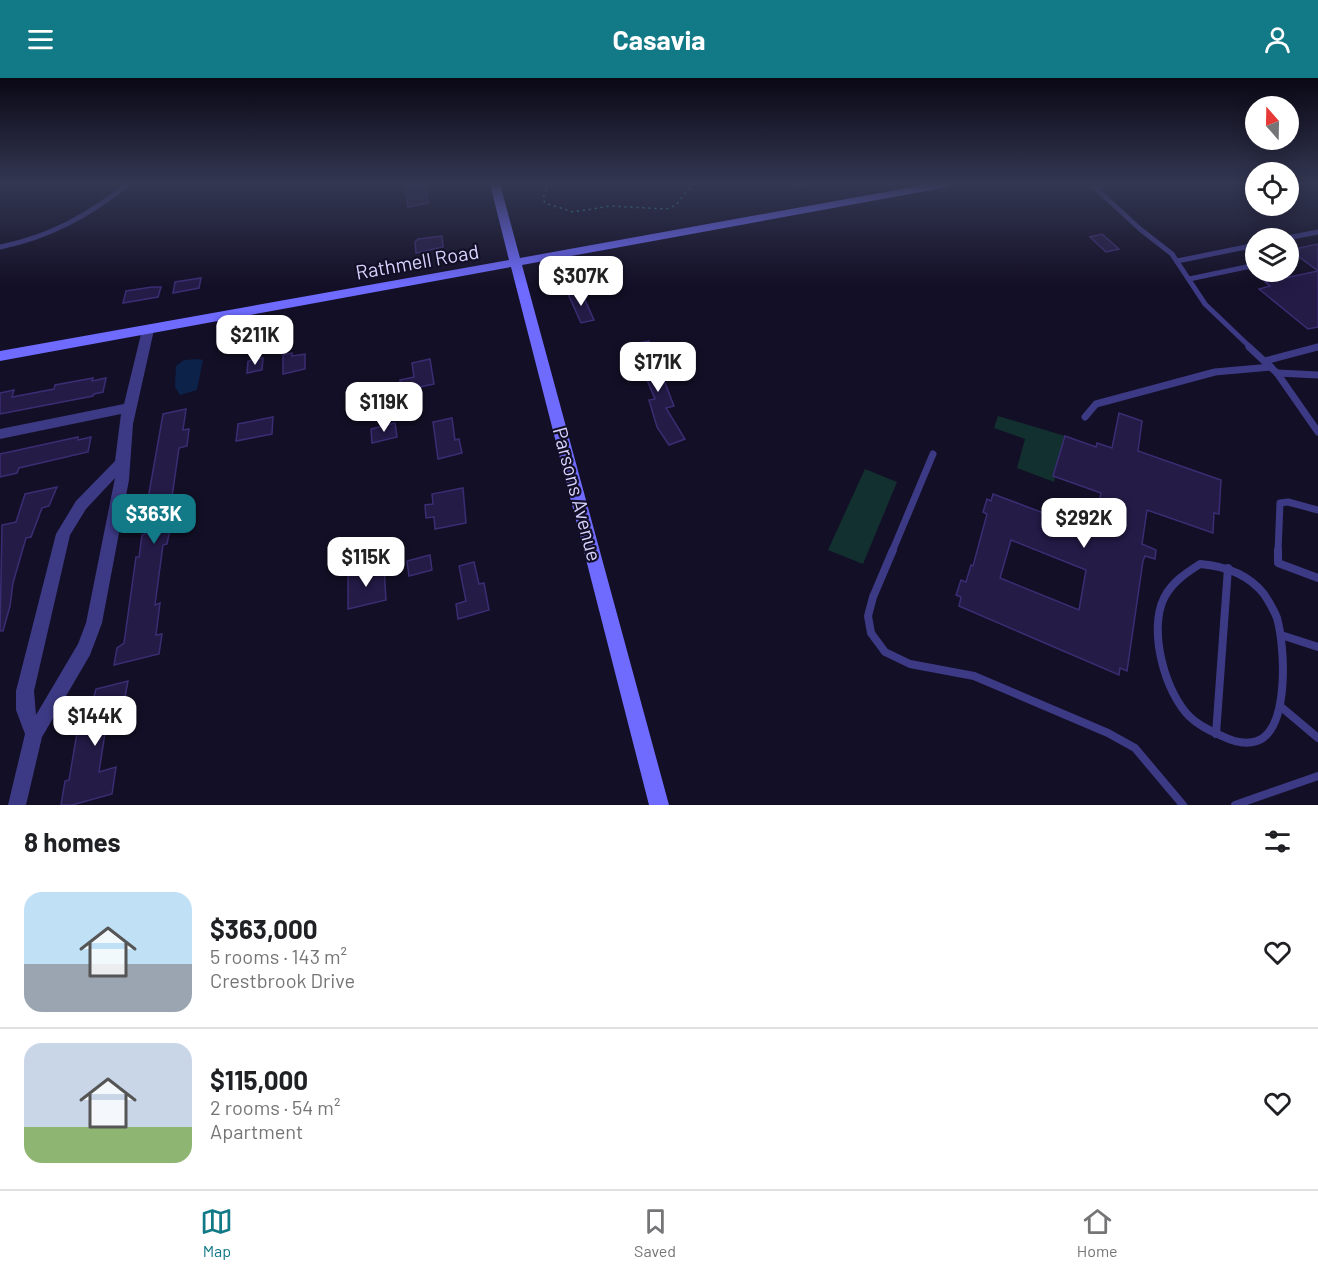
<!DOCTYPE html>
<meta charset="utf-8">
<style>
body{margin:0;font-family:Barlow,sans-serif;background:#f6f6f6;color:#202124;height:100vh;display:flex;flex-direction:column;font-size:22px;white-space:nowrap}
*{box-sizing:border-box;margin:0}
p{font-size:20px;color:#757577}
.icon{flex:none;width:33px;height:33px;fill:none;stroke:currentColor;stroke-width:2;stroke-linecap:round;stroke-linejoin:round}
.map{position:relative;height:727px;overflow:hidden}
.details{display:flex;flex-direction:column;background:#fff;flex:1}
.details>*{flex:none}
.needle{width:39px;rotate:340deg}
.tools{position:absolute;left:1245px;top:18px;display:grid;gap:12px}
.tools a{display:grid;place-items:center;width:54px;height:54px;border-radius:50%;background:#fff;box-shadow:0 3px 15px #0003;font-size:30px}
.price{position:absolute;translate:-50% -51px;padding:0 14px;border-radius:12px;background:#fff;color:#222;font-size:20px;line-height:39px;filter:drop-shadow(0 2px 3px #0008)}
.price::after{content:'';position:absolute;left:50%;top:36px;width:18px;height:14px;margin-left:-9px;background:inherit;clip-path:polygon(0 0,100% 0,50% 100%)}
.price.current{background:#127987;color:#fff}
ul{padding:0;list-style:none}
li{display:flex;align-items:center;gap:18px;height:150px;padding:0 24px}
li+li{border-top:2px solid #e0e0e0}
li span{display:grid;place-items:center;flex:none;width:168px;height:120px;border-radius:18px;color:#555}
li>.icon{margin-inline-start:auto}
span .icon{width:72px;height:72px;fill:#fffc;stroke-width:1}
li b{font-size:26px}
h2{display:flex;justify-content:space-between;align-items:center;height:72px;padding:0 24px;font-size:26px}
header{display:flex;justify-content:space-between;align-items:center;height:78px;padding:0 24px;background:#127987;color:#fff;font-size:27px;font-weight:700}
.tabs{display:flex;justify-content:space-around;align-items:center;height:84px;border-top:2px solid #e0e0e0;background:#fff;font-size:16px;color:#757577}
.tabs a{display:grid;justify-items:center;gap:3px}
.tabs .current{color:#127987}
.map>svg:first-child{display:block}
.green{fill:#12302f}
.water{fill:#0c2248}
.building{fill:#241b47;stroke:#3b2d73;stroke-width:1.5;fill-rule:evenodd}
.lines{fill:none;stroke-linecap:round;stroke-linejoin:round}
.path{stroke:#2fb8b0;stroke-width:1.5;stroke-dasharray:2 4;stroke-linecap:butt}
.lane-far2{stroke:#3d3a85;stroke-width:5}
.lane-far1{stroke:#3d3a85;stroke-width:7}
.lane{stroke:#3d3a85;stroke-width:8}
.street{fill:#3d3a85;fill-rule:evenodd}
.secondary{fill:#6f6bff;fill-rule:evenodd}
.labels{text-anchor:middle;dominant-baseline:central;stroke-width:4.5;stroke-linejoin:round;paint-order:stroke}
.street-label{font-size:20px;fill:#d9d4ff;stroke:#130f26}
</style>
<header><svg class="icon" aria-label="menu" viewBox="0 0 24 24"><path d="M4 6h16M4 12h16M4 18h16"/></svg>Casavia<svg class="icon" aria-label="person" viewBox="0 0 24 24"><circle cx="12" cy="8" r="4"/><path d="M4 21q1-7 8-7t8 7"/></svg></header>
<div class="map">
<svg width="1318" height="727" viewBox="0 0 1318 727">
<rect width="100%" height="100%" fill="#130f26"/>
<g class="green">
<polygon points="998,338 1065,358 1054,404 1017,390 1025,361 994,350"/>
<polygon points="865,391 897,404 863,486 828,472"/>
</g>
<polygon class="water" points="199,281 203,282 197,312 180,317 175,309 176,288 184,282"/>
<g class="building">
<polygon points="424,106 428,125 408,129 405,109"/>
<polygon points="1102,156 1119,171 1106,174 1090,159"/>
<polygon points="442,158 443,169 416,175 415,164 418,161"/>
<polygon points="1318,166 1318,249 1308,251 1259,211 1270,208 1265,204 1318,193 1290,172"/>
<polygon points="201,200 199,210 173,215 175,204"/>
<polygon points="152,209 161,209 158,219 123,225 126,213"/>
<polygon points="581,213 594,242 581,245 568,216"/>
<polygon points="649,263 674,328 666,330 685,361 669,367 657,349 649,322 655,321 632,266"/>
<polygon points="292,275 292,278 305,276 305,291 283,296 283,277"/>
<polygon points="263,280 262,292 247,295 248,283"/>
<polygon points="430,281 434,306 401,313 400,302 414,299 412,285"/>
<polygon points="93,300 92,303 106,300 103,314 94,316 93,318 0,336 0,315 14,312 12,319 54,311 55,307"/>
<polygon points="186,331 183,352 189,351 187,368 179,370 172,419 177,418 167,466 163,467 155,527 160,525 156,557 162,556 159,576 114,587 117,570 124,565 136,479 139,479 142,457 145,456 152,420 148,421 163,336"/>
<path d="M1119,335L1142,343L1138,373L1221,402L1219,436L1214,435L1213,455L1147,432L1142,466L1156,472L1155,481L1145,478L1143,483L1127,593L1120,590L1119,597L959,528L961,519L956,517L961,502L966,504L971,487L973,488L987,436L983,434L987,421L991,423L993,416L1094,454L1101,415L1053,398L1065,358L1096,369L1097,365L1112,370ZM1011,462L1086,492L1079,532L1000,500Z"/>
<polygon points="273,339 272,356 236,363 238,346"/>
<polygon points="452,340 455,362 459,361 462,375 438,381 433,344"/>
<polygon points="395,345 397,359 372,365 371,351"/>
<polygon points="78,359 78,362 91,359 88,374 19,390 17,395 0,399 0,376"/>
<polygon points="57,409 49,428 42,430 31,459 26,460 13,505 10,528 3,553 0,553 2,447 16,444 25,416"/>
<polygon points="463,410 466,445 435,451 434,439 426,440 425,427 433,426 432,416"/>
<polygon points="430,477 432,492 409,498 407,483"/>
<polygon points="474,484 479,506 484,505 489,532 458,541 456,526 466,523 459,488"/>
<polygon points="384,489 386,522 348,531 348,497"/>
<polygon points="128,603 123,630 126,629 123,650 105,655 99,694 116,689 112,716 72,727 61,727 65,703 69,702 79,643 88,640 96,611"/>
</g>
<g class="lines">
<g class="path">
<polyline points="549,106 543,120 545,125 573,134 610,128 666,131 676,127 692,106"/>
<polyline points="781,106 802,109 812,106"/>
</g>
<g class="lane-far2">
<polyline points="1091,106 1140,151 1172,176 1205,226 1251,270"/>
<polyline points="1287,160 1318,154"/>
<path d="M0,169C50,159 89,137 128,106"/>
<polyline points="1177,183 1256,167"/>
<polyline points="1189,201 1256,187"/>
<polyline points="1314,270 1318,269"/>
</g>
<g class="lane-far1">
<polyline points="1249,269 1277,295 1318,354"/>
<polyline points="1265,283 1318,269"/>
<polyline points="1277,295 1318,297"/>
<polyline points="1085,339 1096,326 1215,294 1271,289"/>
<polyline points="892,474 933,376"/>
<polyline points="1278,474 1280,425 1288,424 1318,432"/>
</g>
<g class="lane">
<polyline points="893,472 873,519 868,538 871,555 885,574 910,586 974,598 1108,655 1135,670 1183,727"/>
<polyline points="1278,472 1278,485 1318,500"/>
<path d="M1200,486C1225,488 1248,496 1264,516C1269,524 1274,532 1277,540C1285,568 1290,651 1257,663C1245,667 1232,663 1222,658C1211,653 1199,648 1190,639C1165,615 1148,552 1164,520C1172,504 1186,495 1200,486Z"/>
<polyline points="1281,557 1318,569"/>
<polyline points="1280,628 1318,660"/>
<polyline points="1216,656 1228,490"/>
<polyline points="1235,727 1318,698"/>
</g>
<path class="street" d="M148,248L154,252L133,346L129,402L102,545L90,577L42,659L26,727H8L25,656L16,632V613L56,456L76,423L115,383L121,336L0,361V351L124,326L142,252ZM115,400L86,545L78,566L36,637L34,613L70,457L86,431Z"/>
<polygon class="secondary" points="490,106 500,106 520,180 929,106 953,106 948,109 522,187 669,727 649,727 511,189 0,283 0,273 509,182"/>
</g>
<linearGradient id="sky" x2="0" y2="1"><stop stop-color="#0a0815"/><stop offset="0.51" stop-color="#333752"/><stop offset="1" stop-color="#333752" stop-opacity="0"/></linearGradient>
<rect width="1318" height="208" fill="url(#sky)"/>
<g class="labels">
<g class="street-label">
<text transform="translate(417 183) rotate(-10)">Rathmell Road</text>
<text transform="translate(578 416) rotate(75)">Parsons Avenue</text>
</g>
</g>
</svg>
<div class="tools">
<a><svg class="needle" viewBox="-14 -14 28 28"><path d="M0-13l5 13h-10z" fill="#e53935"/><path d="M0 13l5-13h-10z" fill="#757577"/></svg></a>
<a><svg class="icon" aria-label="locate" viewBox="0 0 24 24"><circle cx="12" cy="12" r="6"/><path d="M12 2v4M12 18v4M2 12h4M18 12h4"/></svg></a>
<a><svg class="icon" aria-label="layers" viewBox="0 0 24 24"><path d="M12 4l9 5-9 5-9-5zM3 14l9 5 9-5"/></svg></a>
</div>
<b class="price" style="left:581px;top:229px">$307K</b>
<b class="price" style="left:255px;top:288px">$211K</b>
<b class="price" style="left:658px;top:315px">$171K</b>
<b class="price" style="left:384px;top:355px">$119K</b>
<b class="price current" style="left:154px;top:467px">$363K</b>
<b class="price" style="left:1084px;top:471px">$292K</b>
<b class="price" style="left:366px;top:510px">$115K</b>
<b class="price" style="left:95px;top:669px">$144K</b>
</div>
<section class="details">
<h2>8 homes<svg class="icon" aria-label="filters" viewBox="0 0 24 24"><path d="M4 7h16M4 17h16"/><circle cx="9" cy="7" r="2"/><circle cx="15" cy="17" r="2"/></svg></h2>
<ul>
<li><span style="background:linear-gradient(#bfe0f5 60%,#9aa5b1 0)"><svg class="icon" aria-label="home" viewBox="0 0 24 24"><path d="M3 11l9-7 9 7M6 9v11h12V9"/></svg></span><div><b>$363,000</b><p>5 rooms · 143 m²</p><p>Crestbrook Drive</p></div><svg class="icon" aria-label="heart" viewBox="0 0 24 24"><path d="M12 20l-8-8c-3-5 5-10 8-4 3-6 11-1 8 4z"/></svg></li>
<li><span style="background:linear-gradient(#c9d6e8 70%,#8fb573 0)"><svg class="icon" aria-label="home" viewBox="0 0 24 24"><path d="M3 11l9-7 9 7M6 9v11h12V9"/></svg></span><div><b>$115,000</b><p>2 rooms · 54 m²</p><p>Apartment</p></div><svg class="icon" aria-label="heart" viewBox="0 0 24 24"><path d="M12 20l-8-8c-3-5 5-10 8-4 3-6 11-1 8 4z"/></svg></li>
</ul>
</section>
<nav class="tabs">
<a class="current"><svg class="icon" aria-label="map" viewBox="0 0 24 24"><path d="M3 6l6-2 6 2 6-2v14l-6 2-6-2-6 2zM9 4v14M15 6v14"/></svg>Map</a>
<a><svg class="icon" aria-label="saved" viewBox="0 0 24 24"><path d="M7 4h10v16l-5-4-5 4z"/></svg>Saved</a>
<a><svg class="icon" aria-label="home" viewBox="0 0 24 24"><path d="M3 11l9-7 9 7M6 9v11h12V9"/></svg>Home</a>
</nav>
